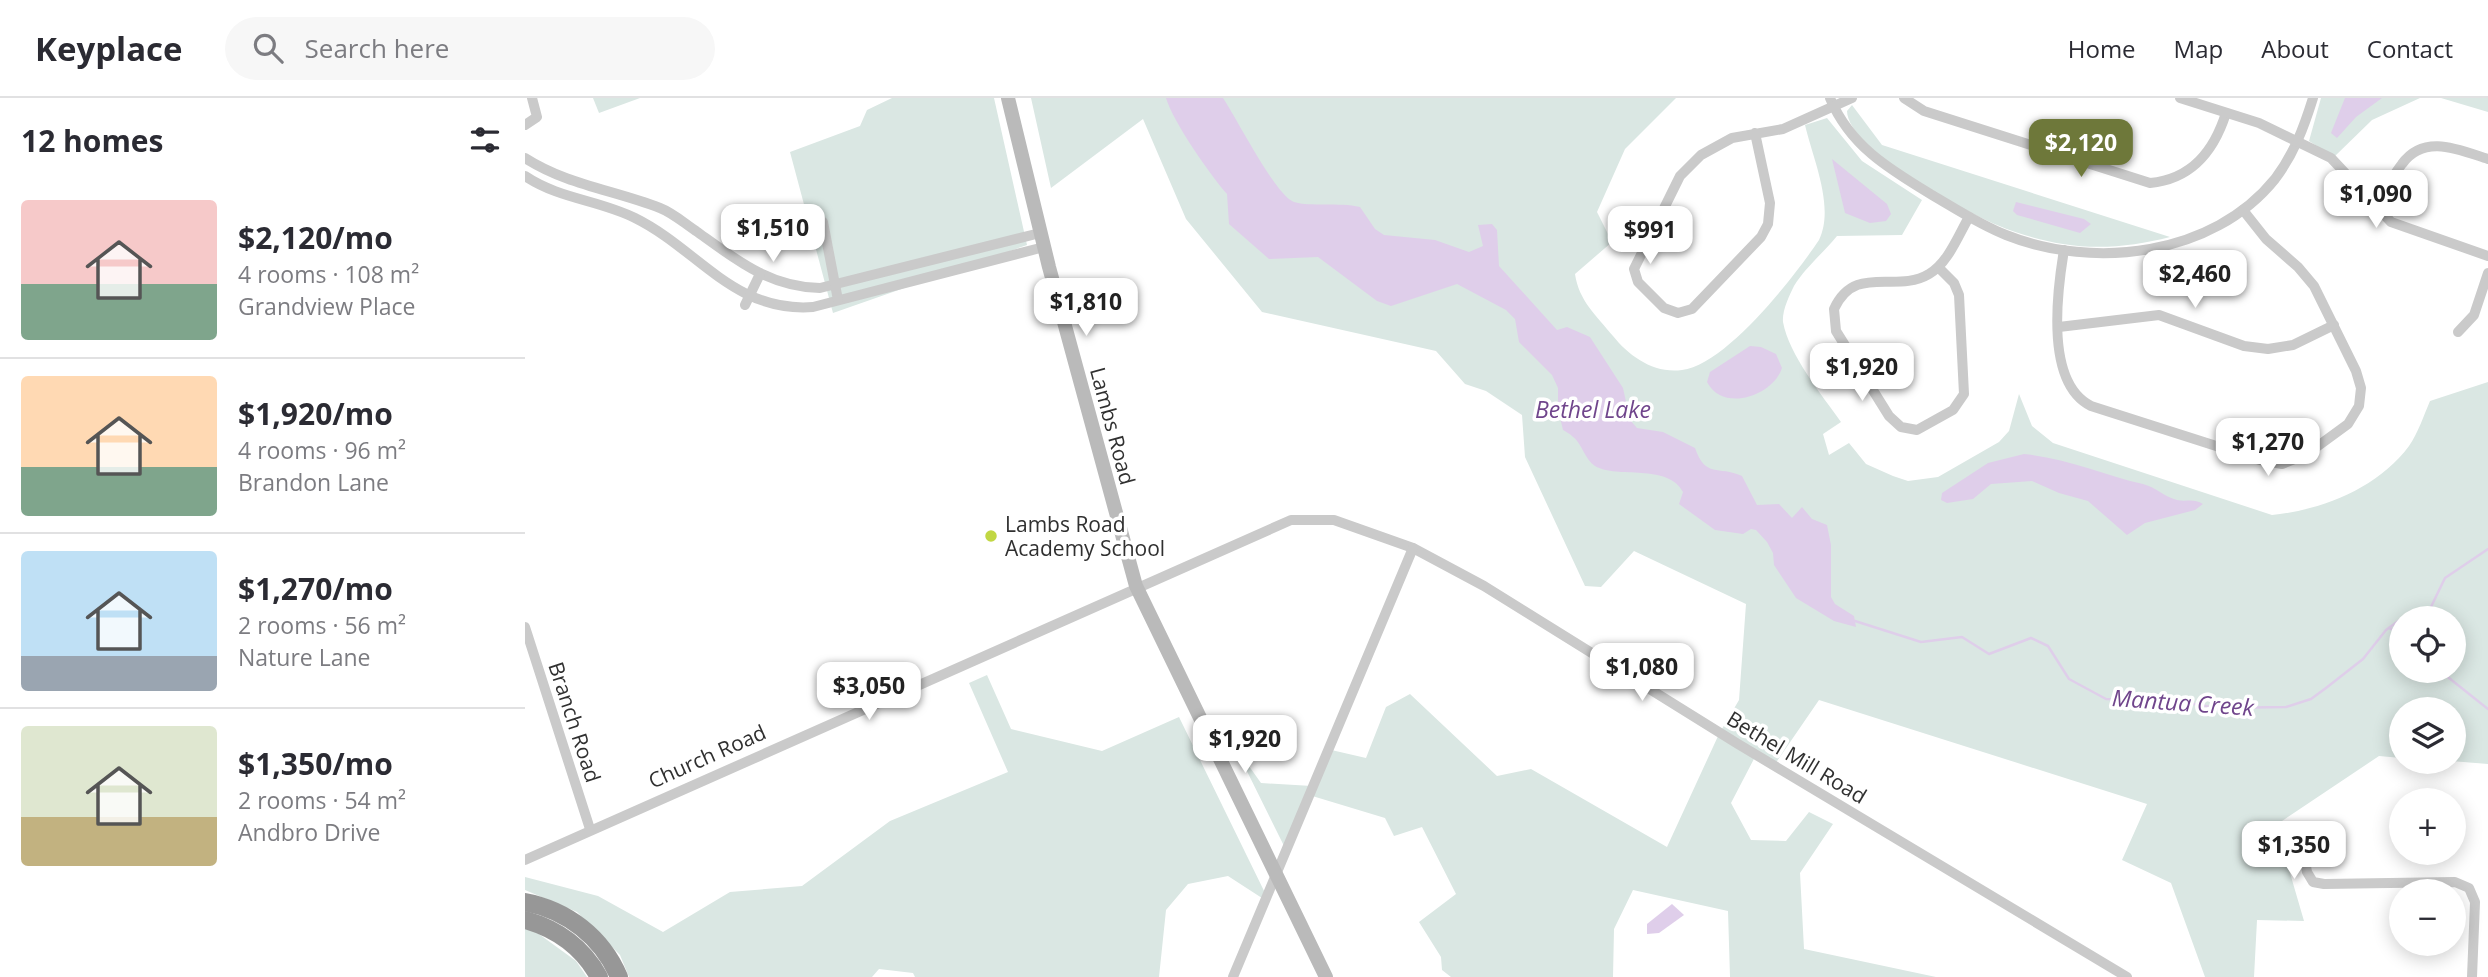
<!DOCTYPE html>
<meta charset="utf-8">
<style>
body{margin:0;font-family:"Open Sans",sans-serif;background:#f7f7f7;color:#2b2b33;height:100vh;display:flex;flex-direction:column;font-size:26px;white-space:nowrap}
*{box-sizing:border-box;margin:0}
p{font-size:23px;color:#7c7c81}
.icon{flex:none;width:38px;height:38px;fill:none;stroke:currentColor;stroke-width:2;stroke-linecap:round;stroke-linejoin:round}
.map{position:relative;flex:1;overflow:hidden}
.sheet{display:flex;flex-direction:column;background:#fff;width:525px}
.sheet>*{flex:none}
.tools{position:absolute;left:1864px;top:508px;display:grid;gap:14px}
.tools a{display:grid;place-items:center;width:77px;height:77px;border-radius:50%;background:#fff;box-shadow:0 4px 18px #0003;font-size:35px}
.price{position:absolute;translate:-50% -60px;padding:0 16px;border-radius:14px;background:#fff;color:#222;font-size:23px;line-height:46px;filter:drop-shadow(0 2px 4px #0008)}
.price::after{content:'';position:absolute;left:50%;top:42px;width:21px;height:16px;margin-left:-10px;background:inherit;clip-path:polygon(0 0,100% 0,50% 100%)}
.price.on{background:#6e783a;color:#fff}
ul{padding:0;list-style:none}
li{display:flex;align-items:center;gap:21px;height:175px;padding:0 21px}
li+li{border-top:2px solid #e1e1e2}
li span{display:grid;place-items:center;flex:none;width:196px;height:140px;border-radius:7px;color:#555}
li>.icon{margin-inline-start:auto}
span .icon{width:84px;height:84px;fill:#fffc;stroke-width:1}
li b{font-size:30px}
h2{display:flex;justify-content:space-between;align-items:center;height:84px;padding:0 21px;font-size:30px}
header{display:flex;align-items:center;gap:42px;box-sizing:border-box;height:98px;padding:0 35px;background:#fff;border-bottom:2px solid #e1e1e2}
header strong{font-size:33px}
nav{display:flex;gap:38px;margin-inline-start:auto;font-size:24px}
.search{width:490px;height:63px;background:#f7f7f7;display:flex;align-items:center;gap:18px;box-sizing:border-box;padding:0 24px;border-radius:38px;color:#7c7c81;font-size:26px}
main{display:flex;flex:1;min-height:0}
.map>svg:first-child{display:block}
.green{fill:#dae7e3;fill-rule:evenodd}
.water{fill:#dfceea}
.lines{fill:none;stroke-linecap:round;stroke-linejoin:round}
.stream{stroke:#dfceea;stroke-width:2.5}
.minor{stroke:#cacaca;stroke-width:10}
.secondary{stroke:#bababa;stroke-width:14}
.motorway{stroke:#979797;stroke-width:18}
.poi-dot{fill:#c1d743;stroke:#fff;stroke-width:2.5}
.labels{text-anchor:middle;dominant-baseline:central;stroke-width:7;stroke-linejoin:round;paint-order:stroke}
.street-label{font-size:21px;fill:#303030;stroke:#fff}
.poi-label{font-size:21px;fill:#303030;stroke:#fff;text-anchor:start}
.water-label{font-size:23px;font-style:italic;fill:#70458c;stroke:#fff}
</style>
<header>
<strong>Keyplace</strong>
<div class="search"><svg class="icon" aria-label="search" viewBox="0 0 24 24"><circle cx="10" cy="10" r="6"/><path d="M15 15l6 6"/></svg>Search here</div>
<nav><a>Home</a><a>Map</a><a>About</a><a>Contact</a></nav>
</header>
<main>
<section class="sheet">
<h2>12 homes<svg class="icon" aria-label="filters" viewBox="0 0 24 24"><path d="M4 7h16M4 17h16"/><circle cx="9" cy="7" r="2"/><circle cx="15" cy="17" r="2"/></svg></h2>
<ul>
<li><span style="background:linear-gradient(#f6c9c9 60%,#7fa58c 0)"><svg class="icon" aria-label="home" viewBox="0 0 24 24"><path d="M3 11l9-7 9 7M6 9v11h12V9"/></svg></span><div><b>$2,120/mo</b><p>4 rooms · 108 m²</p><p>Grandview Place</p></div></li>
<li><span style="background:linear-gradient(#ffd9b3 65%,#7fa58c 0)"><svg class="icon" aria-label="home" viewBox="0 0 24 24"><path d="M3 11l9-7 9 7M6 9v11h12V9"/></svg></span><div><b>$1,920/mo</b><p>4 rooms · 96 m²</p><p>Brandon Lane</p></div></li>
<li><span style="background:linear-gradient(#bfe0f5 75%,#9aa5b1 0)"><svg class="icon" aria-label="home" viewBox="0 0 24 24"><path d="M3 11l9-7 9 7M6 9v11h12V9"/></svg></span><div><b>$1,270/mo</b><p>2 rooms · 56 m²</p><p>Nature Lane</p></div></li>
<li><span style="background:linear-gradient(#dfe7d0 65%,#c2b280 0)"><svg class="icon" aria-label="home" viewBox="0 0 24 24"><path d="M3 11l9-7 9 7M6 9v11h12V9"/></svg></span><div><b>$1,350/mo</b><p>2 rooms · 54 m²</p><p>Andbro Drive</p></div></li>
</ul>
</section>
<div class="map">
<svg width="1963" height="879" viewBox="0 0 1963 879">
<rect width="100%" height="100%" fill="#fff"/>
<g class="green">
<polygon points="68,0 115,0 74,15"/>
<polygon points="367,0 469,0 502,147 308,215 265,54 335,28 342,12"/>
<path d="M506,0H1151L1100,51L1072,114L1087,144L1050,176C1054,203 1071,217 1088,238C1104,258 1129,276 1157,272C1201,267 1270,178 1294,142C1310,109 1288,61 1280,27L1302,20L1337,63L1397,102L1377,137L1312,138C1299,154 1280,170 1269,188C1264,198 1257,213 1258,224C1264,257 1297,297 1316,324L1298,336L1304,357L1324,345L1341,366L1368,378L1383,383L1413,379L1474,344L1484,333L1494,296L1507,328L1528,345L1747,417C1797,412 1853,390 1884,348C1893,335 1899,317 1905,303L1963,284V666L1926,663L1928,611H1876V660L1854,658L1751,727L1779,823L1732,822L1729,879H1680L1646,785L1597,762L1622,706L1294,602L1250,666L1231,657L1206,705L1226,742L1261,743L1284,714L1308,726L1275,775L1279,851L1411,879H1205L1203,813L1108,792L1089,831L1088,879H926L917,872L916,859L894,824L931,796L897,729L869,738L860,720L784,697L761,752L709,647L736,685L787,688L802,651L841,660L861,609L885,596L972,678L1006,671L1142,749L1194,636L1214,602L1221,506L1109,453L1076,489L1060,488L1000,359L997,317L961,293L940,286L911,253L737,214L661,121L618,21L526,90ZM1876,520H1928V572H1876Z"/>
<polygon points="1796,0 1895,0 1847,22 1809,59 1784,43"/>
<polygon points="1916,0 1963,0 1963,14"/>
<path d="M1327,7L1357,47L1645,139C1610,148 1574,152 1538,146C1515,142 1493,136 1472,127C1438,112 1323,52 1322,13Z"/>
<polygon points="462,577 486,631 577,653 654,619 742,799 740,802 703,778 663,786 641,812 634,879 390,879 388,875 354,871 347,879 104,879 95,857 52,814 0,792 0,779 73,798 138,834 205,794 277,788 365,723 483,674 444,585"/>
<polygon points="0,830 7,831 51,863 62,879 0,879"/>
</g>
<g class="water">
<path d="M641,0H698C712,21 751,98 769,104C785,109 814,104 835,109L850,131L859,137L910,142L944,154L958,148L953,127L967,126L972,132L974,168L1032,232L1042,229L1065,239L1098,290L1105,322L1112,330L1138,334L1170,350C1181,381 1193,367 1217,378L1232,407L1254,406L1267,420L1277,409L1287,421L1302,427L1306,447V499L1310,506L1329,518L1331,529L1309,523L1271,500L1249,467L1248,455L1242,444L1231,432L1226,431L1218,436L1190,432L1154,406L1158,394C1143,365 1092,381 1070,368C1060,362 1057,345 1047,338C1044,335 1041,334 1038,332L1033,311V290L1027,277L994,244L990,221L981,212L932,186L866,208L852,203L793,159L744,161L704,126L702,96C686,78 648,24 641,0Z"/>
<polygon points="1820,0 1857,0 1831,19 1812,40 1806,35"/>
<polygon points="1307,61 1362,106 1366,116 1361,123 1345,125 1320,115"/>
<polygon points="1491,104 1559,121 1566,126 1555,135 1492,117 1488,113"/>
<path d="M1225,248L1236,249L1251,256L1257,270C1248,298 1198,315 1182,284L1185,274Z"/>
<path d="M1499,356C1541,360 1579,377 1618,386C1630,389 1640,399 1652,402C1662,404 1669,400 1678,406L1670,412L1620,425L1602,437L1563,403L1534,395L1507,383L1466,386L1448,401L1422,405L1416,402L1417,395L1463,365Z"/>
<polygon points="1147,806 1159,817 1134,835 1122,836 1122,826"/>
</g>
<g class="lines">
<g class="stream">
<polyline points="1880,520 1903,515 1920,480 1963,451"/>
<polyline points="1330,523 1396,544 1437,539 1464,556 1506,540 1523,548 1544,581 1581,601 1658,604 1691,610 1761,609 1786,601 1801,590 1838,561 1861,532 1876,521"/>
<polyline points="1864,530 1876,535"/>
<polyline points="1914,572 1963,611"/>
</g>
<g class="minor">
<path d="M1305,0C1325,48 1364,71 1407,97C1431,111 1455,127 1481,137C1569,172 1688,158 1750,81C1769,56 1779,29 1788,0"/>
<path d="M1379,0L1399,13L1625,85C1667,81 1689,53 1701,15"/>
<polyline points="1655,0 1734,25 1806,60 1866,124 1963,158"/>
<polyline points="0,27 12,19 7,0"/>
<polyline points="1230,35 1245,105 1243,126 1236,139 1167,211 1153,215 1139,210 1113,184 1109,171 1155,78 1176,57 1207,40 1258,31 1327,0"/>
<path d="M0,60C42,87 89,92 135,110C148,115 159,125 171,133C210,161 244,189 295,190L515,135"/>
<path d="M0,78C34,101 74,102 110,120C173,151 209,215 288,209L519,149"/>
<path d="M1848,106C1861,93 1866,80 1877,66C1899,35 1935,52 1963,61"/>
<polyline points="298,124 313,202"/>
<path d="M1539,152C1532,194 1520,285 1566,308L1735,362L1757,366L1782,356L1823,326L1834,308L1836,290L1831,273L1789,188L1773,169L1741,141L1718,112"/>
<path d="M1413,169L1429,185L1434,197L1439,296L1428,312L1392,332L1376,329L1364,318L1311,233L1309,211C1330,165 1371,196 1404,176C1423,165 1433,138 1444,119"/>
<polyline points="220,207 235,176"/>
<polyline points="1534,229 1634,217 1719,248 1743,251 1768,247 1809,227"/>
<polyline points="1933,234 1949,217 1963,175"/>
<polyline points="0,529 65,731"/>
<polyline points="1777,746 1782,774 1788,784 1799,786 1930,784 1944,790 1950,804 1947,879"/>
<polyline points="0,762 766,422 809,422 888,450 959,488 1213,646 1602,879"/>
<polyline points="708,879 888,450"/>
</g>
<polyline class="secondary" points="483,0 524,169 611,488 801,879"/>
<g class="motorway">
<path d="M0,804C42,812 77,839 94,879"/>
<path d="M0,822C32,831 58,850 74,879"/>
</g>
</g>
<circle class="poi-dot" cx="466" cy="438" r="7"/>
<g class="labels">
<g class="street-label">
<text transform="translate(588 328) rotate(75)">Lambs Road</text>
<text transform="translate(50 624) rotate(72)">Branch Road</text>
<text transform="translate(182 658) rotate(-24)">Church Road</text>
<text transform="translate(1272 659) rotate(31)">Bethel Mill Road</text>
</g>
<g class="poi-label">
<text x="480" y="426">Lambs Road<tspan x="480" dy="24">Academy School</tspan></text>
</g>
<g class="water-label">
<text x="1068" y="311">Bethel Lake</text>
<text transform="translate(1658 604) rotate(4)">Mantua Creek</text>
</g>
</g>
</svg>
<div class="tools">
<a><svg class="icon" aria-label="locate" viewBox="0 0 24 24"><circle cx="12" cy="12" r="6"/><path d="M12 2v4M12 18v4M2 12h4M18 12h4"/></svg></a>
<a><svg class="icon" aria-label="layers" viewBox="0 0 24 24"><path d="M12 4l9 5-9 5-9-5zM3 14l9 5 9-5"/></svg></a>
<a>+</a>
<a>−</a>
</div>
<b class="price on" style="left:1556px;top:81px">$2,120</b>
<b class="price" style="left:1851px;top:132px">$1,090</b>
<b class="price" style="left:248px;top:166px">$1,510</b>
<b class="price" style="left:1125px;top:168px">$991</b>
<b class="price" style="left:1670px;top:212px">$2,460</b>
<b class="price" style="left:561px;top:240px">$1,810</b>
<b class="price" style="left:1337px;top:305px">$1,920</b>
<b class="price" style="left:1743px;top:380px">$1,270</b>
<b class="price" style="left:1117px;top:605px">$1,080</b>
<b class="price" style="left:344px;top:624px">$3,050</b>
<b class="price" style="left:720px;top:677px">$1,920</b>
<b class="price" style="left:1769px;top:783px">$1,350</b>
</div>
</main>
